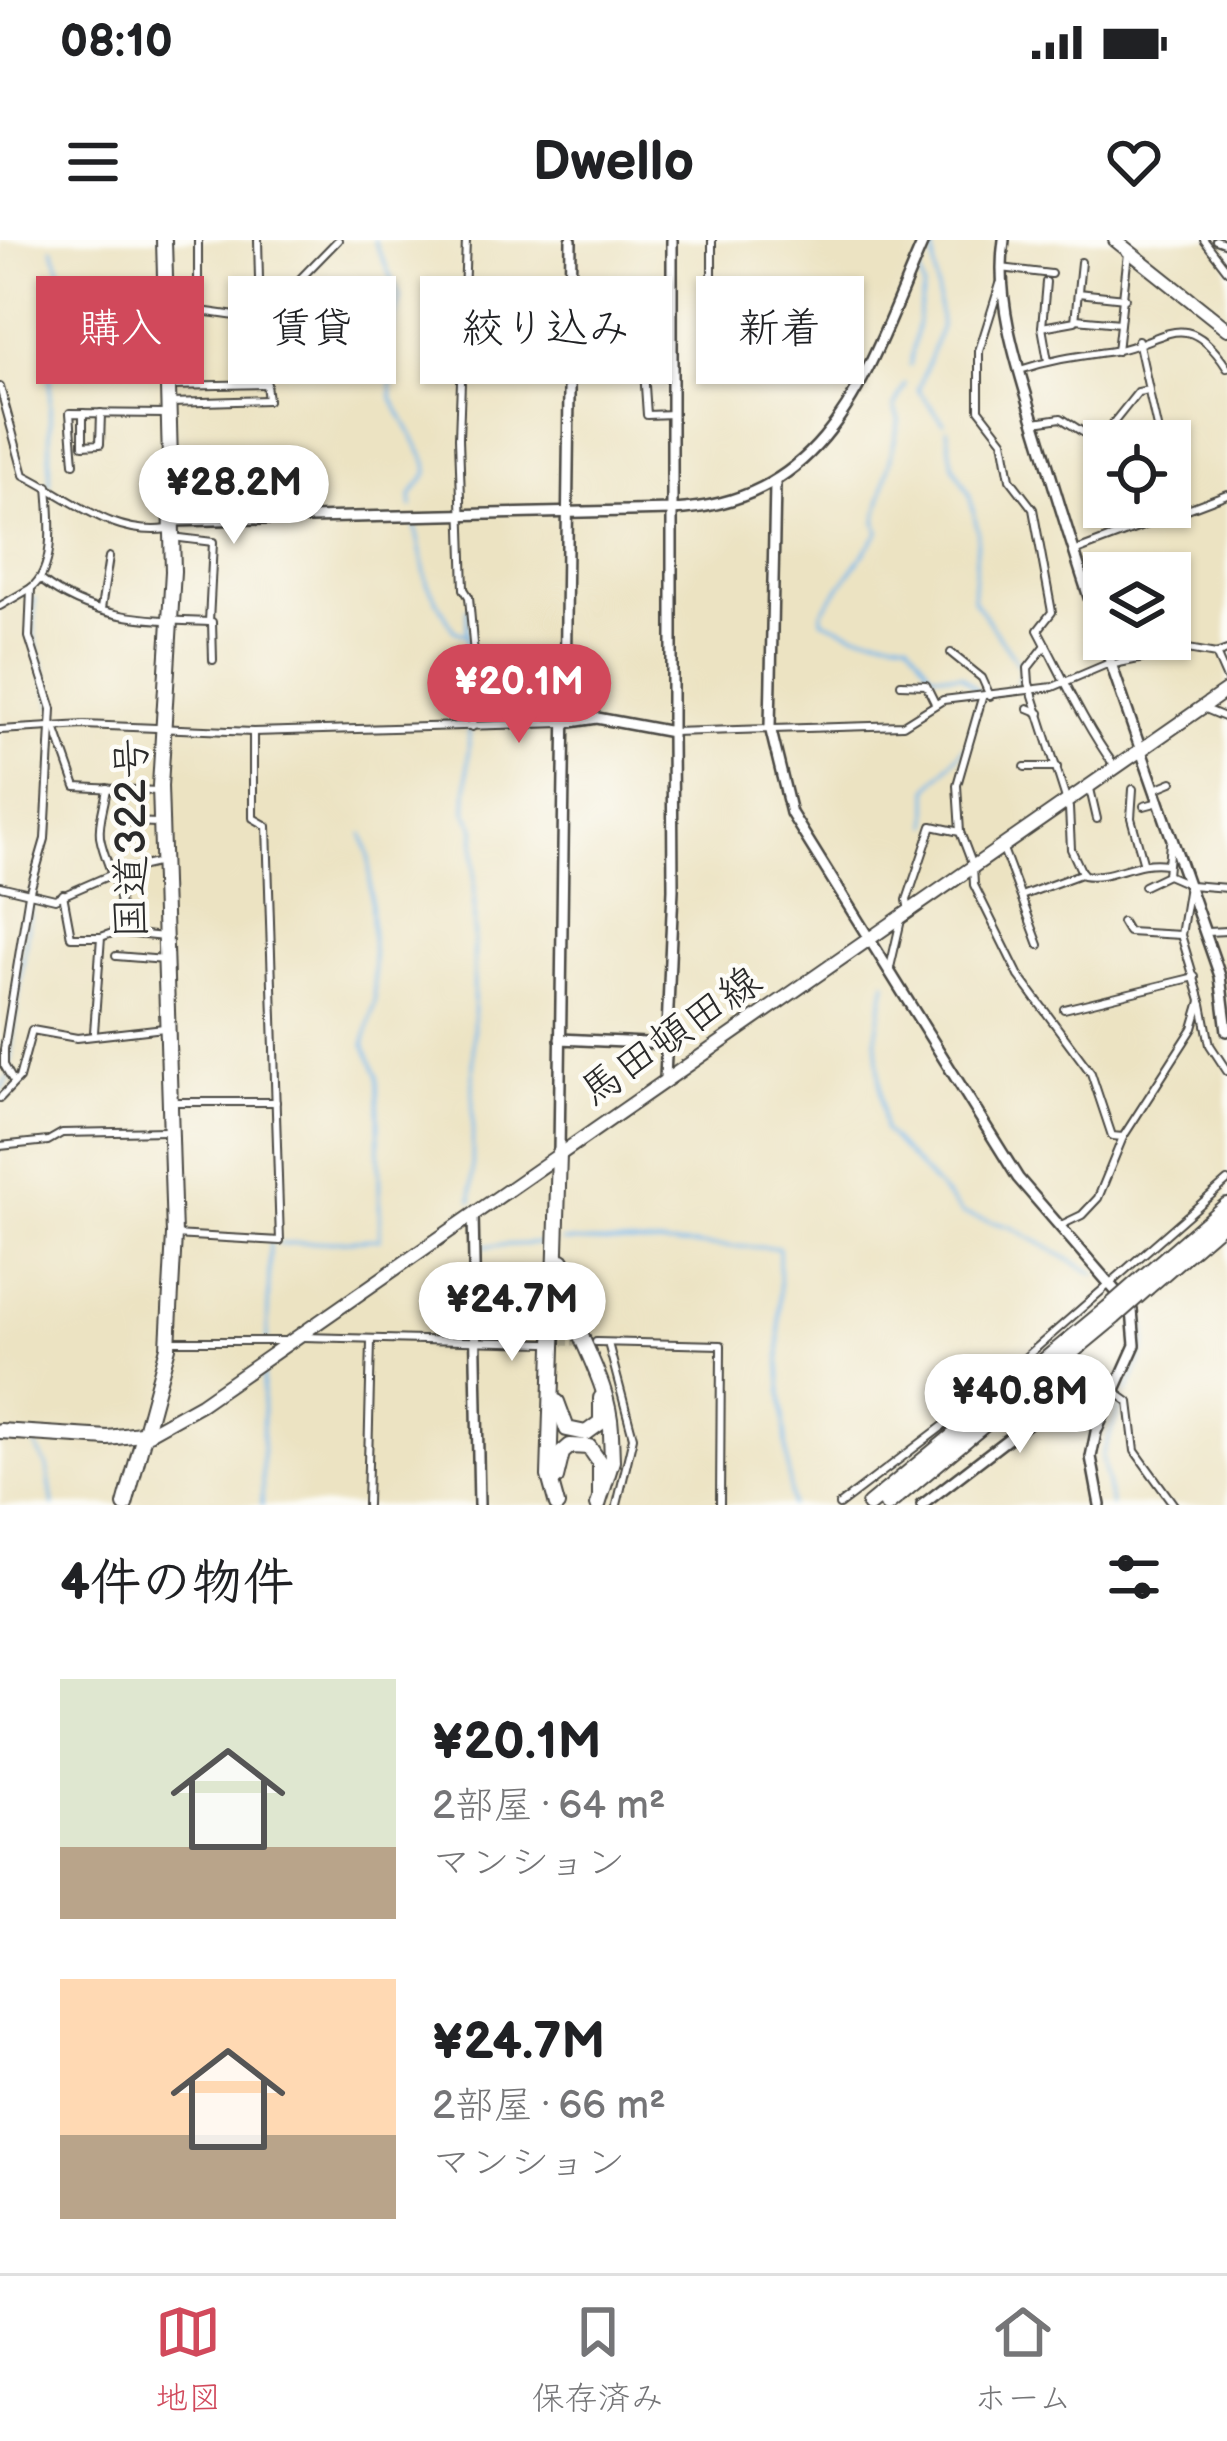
<!DOCTYPE html>
<html lang="ja">
<meta charset="utf-8">
<style>
body{margin:0;font-family:"Balsamiq Sans","Klee One",sans-serif;background:#f6f6f6;color:#202124;height:100vh;display:flex;flex-direction:column;font-size:45px;white-space:nowrap}
*{box-sizing:border-box;margin:0}
p{font-size:39px;color:#757577}
.icon{flex:none;width:66px;height:66px;fill:none;stroke:currentColor;stroke-width:2;stroke-linecap:round;stroke-linejoin:round}
.map{position:relative;height:1265px;overflow:hidden}
.drawer{display:flex;flex-direction:column;background:#fff;flex:1}
.drawer>*{flex:none}
.hud{position:absolute;left:36px;top:36px;width:1155px;height:108px;display:flex;gap:24px}
.buttons{position:absolute;left:1083px;top:180px;display:grid;gap:24px}
.buttons a{display:grid;place-items:center;width:108px;height:108px;border-radius:0px;background:#fff;box-shadow:0 3px 9px #0004;font-size:60px}
.price{position:absolute;translate:-50% -102px;padding:0 27px;border-radius:42px;background:#fff;color:#222;font-size:39px;line-height:78px;filter:drop-shadow(0 3px 6px #0008)}
.price::after{content:'';position:absolute;left:50%;top:72px;width:36px;height:27px;margin-left:-18px;background:inherit;clip-path:polygon(0 0,100% 0,50% 100%)}
.price.selected{background:#d1495b;color:#fff}
ul{padding:0;list-style:none}
li{display:flex;align-items:center;gap:36px;height:300px;padding:0 60px}
li span{display:grid;place-items:center;flex:none;width:336px;height:240px;border-radius:0px;color:#555}
li>.icon{margin-inline-start:auto}
span .icon{width:144px;height:144px;fill:#fffc;stroke-width:1}
li b{font-size:51px}
h2{display:flex;justify-content:space-between;align-items:center;height:144px;padding:0 60px;font-size:51px}
.pill{padding:0 42px;border-radius:0px;background:#fff;box-shadow:0 3px 9px #0004;font-size:42px;line-height:108px}
.pill.selected{background:#d1495b;color:#fff}
.status{display:flex;justify-content:space-between;align-items:center;height:84px;padding:0 60px;background:#fff;direction:ltr}
.status svg{height:33px;fill:currentColor}
header{display:flex;justify-content:space-between;align-items:center;height:156px;padding:0 60px;background:#fff;font-size:54px;font-weight:700}
.tab-bar{display:flex;justify-content:space-around;align-items:center;height:168px;border-top:3px solid #e0e0e0;background:#fff;font-size:33px;color:#757577}
.tab-bar a{display:grid;justify-items:center;gap:6px}
.tab-bar .selected{color:#d1495b}
.map>svg:first-child{display:block}
.lines{fill:none;stroke-linecap:round;stroke-linejoin:round}
.stream{stroke:#77b8eb;stroke-width:3}
.street-tunnel{stroke:#c5bea4;stroke-width:6;stroke-dasharray:6 3;stroke-linecap:butt}
.street-casing{stroke:#484742;stroke-width:10}
.secondary-casing{stroke:#484742;stroke-width:14}
.primary-casing{stroke:#484742;stroke-width:16}
.highway-casing{stroke:#484742;stroke-width:18}
.street{stroke:#fff;stroke-width:6}
.secondary{stroke:#fff;stroke-width:9}
.primary{stroke:#fff;stroke-width:12}
.highway{stroke:#fff;stroke-width:14}
.highway-bridge-casing{stroke:#484742;stroke-width:18;stroke-linecap:butt}
.highway-bridge{stroke:#fff;stroke-width:14}
.labels{text-anchor:middle;dominant-baseline:central;stroke-width:9;stroke-linejoin:round;paint-order:stroke}
.street-label{font-size:42px;fill:#2b2b2b;stroke:#fdfcf7}
</style>
<div class="status"><b>08:10</b><svg viewBox="0 0 49 12"><path d="M0 12V9h3v3zM5 12V6h3v6zM10 12V3h3v9zM15 12V0h3v12zM26 1h20v11H26zM47 4h2v5h-2z"/></svg></div>
<header><svg class="icon" aria-label="menu" viewBox="0 0 24 24"><path d="M4 6h16M4 12h16M4 18h16"/></svg>Dwello<svg class="icon" aria-label="heart" viewBox="0 0 24 24"><path d="M12 20l-8-8c-3-5 5-10 8-4 3-6 11-1 8 4z"/></svg></header>
<div class="map">
<svg width="1227" height="1265" viewBox="0 0 1227 1265">
<rect width="100%" height="100%" fill="#fdfcf7"/>
<filter id="ink" filterUnits="userSpaceOnUse"><feTurbulence type="fractalNoise" baseFrequency=".00833" numOctaves="2"/><feDisplacementMap in="SourceGraphic" scale="24" xChannelSelector="R" yChannelSelector="G"/><feConvolveMatrix kernelMatrix="1 2 1 2 8 2 1 2 1" color-interpolation-filters="sRGB"/></filter>
<filter id="wash" filterUnits="userSpaceOnUse"><feTurbulence type="fractalNoise" baseFrequency=".004" numOctaves="4" result="noise"/><feDisplacementMap in="SourceGraphic" scale="48" xChannelSelector="R" yChannelSelector="G"/><feGaussianBlur stdDeviation="2.7" result="paint"/><feColorMatrix in="noise" values="0 0 0 0 0 0 0 0 0 0 0 0 0 0 0 0 0 1.4 0 .05"/><feComposite in="paint" operator="in"/></filter>
<g filter="url(#wash)">
<rect width="100%" height="100%" fill="#ece3c2"/>
<g class="lines">
<g class="stream">
<polyline points="374,0 400,57 388,104 392,158 427,223 428,233 411,255 412,267"/>
<polyline points="933,6 941,86 918,150 944,183"/>
<polyline points="910,125 924,48 919,31 934,2"/>
<polyline points="905,144 894,167 899,181 876,281 879,292 822,372 822,380 854,393 908,400 932,433 961,435 979,452"/>
<polyline points="947,189 953,225 969,254 978,291 973,359 1021,428 1019,446"/>
<path d="M50,245V111L68,97C71,65 65,38 52,8"/>
<polyline points="415,285 427,343 454,391 467,395 471,447 466,572 475,588 472,961"/>
<polyline points="34,358 34,398 54,466"/>
<polyline points="467,394 467,368"/>
<polyline points="929,585 929,548 965,507"/>
<polyline points="886,742 876,796 884,890 963,974 1011,987 1095,1034"/>
<polyline points="9,827 32,653"/>
<polyline points="0,850 8,837"/>
<polyline points="562,1001 779,1008 780,1129 791,1265"/>
<polyline points="279,1004 380,999 378,836 364,805 375,762 369,617 363,594"/>
<polyline points="483,1006 552,1003"/>
<polyline points="267,1100 270,1003"/>
<path d="M1127,1152C1140,1123 1158,1095 1135,1066"/>
<polyline points="32,1200 47,1226 53,1265"/>
<polyline points="262,1265 263,1131"/>
<polyline points="1111,1265 1102,1216 1122,1162"/>
</g>
</g>
</g>
<g filter="url(#ink)">
<g class="lines">
<polyline class="street-tunnel" points="554,1103 596,1102"/>
<defs>
<g id="street">
<polyline points="198,0 198,71"/>
<polyline points="258,0 260,77"/>
<polyline points="466,0 459,198 464,349 469,357 476,438 472,487"/>
<polyline points="1204,0 1227,30"/>
<polyline points="1216,0 1227,4"/>
<polyline points="1001,28 1051,34"/>
<polyline points="712,38 712,0"/>
<polyline points="1046,42 1042,87 1048,121"/>
<path d="M1000,44L979,111V169L1003,200L1010,239L1033,269L1052,372L1038,390C1061,433 1085,486 1114,525"/>
<polyline points="1078,53 1125,58"/>
<polyline points="165,66 250,78 265,75 338,0"/>
<polyline points="523,79 570,82"/>
<polyline points="1076,79 1120,83"/>
<polyline points="572,85 599,88 669,80"/>
<polyline points="1042,87 1075,81 1081,22"/>
<polyline points="1117,111 1128,13"/>
<path d="M1020,130C1053,119 1079,116 1113,111C1163,103 1185,63 1227,128"/>
<polyline points="644,131 647,175 673,174"/>
<polyline points="170,146 267,144"/>
<path d="M0,147L24,235C71,258 112,297 168,289"/>
<polyline points="1149,152 1160,201"/>
<polyline points="268,160 261,105 269,73"/>
<polyline points="171,163 268,160"/>
<polyline points="83,173 83,205 100,204 101,173"/>
<polyline points="1035,182 1061,178 1098,202 1138,152 1149,150 1138,100"/>
<polyline points="74,223 70,173 166,174"/>
<polyline points="1170,241 1179,275"/>
<polyline points="172,297 213,302 209,382"/>
<polyline points="1074,312 1227,254"/>
<path d="M41,340C92,380 148,380 212,382L213,420"/>
<polyline points="0,366 31,348"/>
<polyline points="101,369 109,317"/>
<path d="M1046,405L1028,428L1029,443L1069,568L1071,609L1083,635C1111,640 1135,619 1166,624"/>
<polyline points="951,413 982,438 990,456"/>
<polyline points="1216,414 1227,439"/>
<polyline points="1114,424 1188,409 1216,414 1227,410"/>
<polyline points="901,444 926,445 935,463"/>
<polyline points="982,458 957,545 960,592 973,626 974,645 1019,736 1091,833 1112,896 1123,897"/>
<polyline points="1028,468 1040,473"/>
<polyline points="1203,468 1227,478"/>
<polyline points="0,490 84,485 253,492 564,483"/>
<polyline points="56,490 76,547 157,551"/>
<polyline points="672,492 903,485 943,460 1053,447 1107,424"/>
<polyline points="1025,527 1057,527"/>
<polyline points="1090,549 1097,579"/>
<polyline points="1133,549 1131,578 1143,621"/>
<polyline points="1155,549 1172,542"/>
<polyline points="1144,566 1159,562"/>
<polyline points="132,582 157,583"/>
<polyline points="1003,609 1039,705"/>
<polyline points="1167,635 1170,603"/>
<polyline points="0,646 55,659 117,632 161,622"/>
<polyline points="1144,646 1167,635 1190,645 1227,648"/>
<polyline points="63,654 71,697 101,697 94,792"/>
<polyline points="1021,656 1083,633"/>
<polyline points="909,671 907,660 932,586 960,592"/>
<polyline points="1122,682 1128,692 1181,695"/>
<polyline points="115,692 164,697"/>
<polyline points="1207,692 1227,691"/>
<path d="M101,697L115,692C130,656 106,631 100,597C98,581 105,565 107,548"/>
<polyline points="116,716 165,720"/>
<polyline points="889,732 901,680"/>
<polyline points="1202,764 1210,805 1227,831"/>
<polyline points="1064,769 1195,737"/>
<path d="M12,839L4,825V809L29,654L45,599L52,469L29,397L31,348C57,328 50,276 48,246"/>
<polyline points="0,858 19,838 32,790 77,798 164,788"/>
<polyline points="171,862 276,862"/>
<polyline points="0,906 48,901 62,893 167,891"/>
<polyline points="1059,986 1082,975 1098,958 1123,897 1193,788 1201,761 1181,695 1188,652"/>
<polyline points="174,995 280,1001 267,586 253,578 253,492"/>
<polyline points="303,1097 545,1103"/>
<polyline points="168,1101 286,1101"/>
<polyline points="596,1102 721,1105 720,1265"/>
<polyline points="608,1103 633,1197 617,1265"/>
<polyline points="1060,1142 1065,1155"/>
<polyline points="1115,1152 1129,1162 1135,1211 1174,1265"/>
<polyline points="367,1265 371,1101"/>
<polyline points="839,1265 972,1164 1227,941"/>
</g>
<g id="secondary">
<path d="M1004,0C994,67 1023,142 1042,206C1094,385 1159,560 1220,736L1227,791"/>
<polyline points="775,244 770,487 791,573 1018,938 1132,1070 1135,1105 1096,1192 1091,1217 1100,1265"/>
<path d="M171,281L673,270C835,261 868,126 924,0"/>
<polyline points="564,483 597,478 672,492 672,0"/>
<polyline points="560,799 667,804"/>
<polyline points="665,839 673,649 672,492"/>
<polyline points="559,914 571,0"/>
<polyline points="473,974 479,1265"/>
<polyline points="922,1265 1065,1155 1115,1152"/>
</g>
<g id="primary">
<polyline points="1115,0 1227,89"/>
<polyline points="149,1193 201,1164 1227,450"/>
</g>
<g id="highway">
<path d="M562,1021C561,1081 608,1129 611,1190"/>
<polyline points="1141,1039 1227,965"/>
<polyline points="1148,1047 1227,979"/>
<polyline points="557,1162 567,1189 586,1193 601,1182 601,1158"/>
<polyline points="0,1191 108,1198 149,1193"/>
<polyline points="556,1238 562,1213 570,1206 589,1207 600,1223 600,1256"/>
<polyline points="125,1265 168,1107 174,995 160,546 173,331 164,0"/>
<polyline points="557,1265 549,1236 559,914"/>
<polyline points="598,1265 612,1221 611,1194"/>
<polyline points="869,1265 1108,1068"/>
<polyline points="887,1265 1114,1077"/>
</g>
</defs>
<use href="#street" class="street-casing"/>
<use href="#secondary" class="secondary-casing"/>
<use href="#primary" class="primary-casing"/>
<use href="#highway" class="highway-casing"/>
<use href="#street" class="street"/>
<use href="#secondary" class="secondary"/>
<use href="#primary" class="primary"/>
<use href="#highway" class="highway"/>
<defs>
<g id="highway-bridge">
<polyline points="1108,1068 1141,1039"/>
<polyline points="1114,1077 1148,1047"/>
</g>
</defs>
<use href="#highway-bridge" class="highway-bridge-casing"/>
<use href="#highway-bridge" class="highway-bridge"/>
</g>
</g>
<g class="labels">
<g class="street-label">
<text transform="translate(132 598) rotate(-90)">国道322号</text>
<text transform="translate(671 797) rotate(-35)">馬田頓田線</text>
</g>
</g>
</svg>
<div class="buttons">
<a><svg class="icon" aria-label="locate" viewBox="0 0 24 24"><circle cx="12" cy="12" r="6"/><path d="M12 2v4M12 18v4M2 12h4M18 12h4"/></svg></a>
<a><svg class="icon" aria-label="layers" viewBox="0 0 24 24"><path d="M12 4l9 5-9 5-9-5zM3 14l9 5 9-5"/></svg></a>
</div>
<b class="price" style="left:234px;top:307px">¥28.2M</b>
<b class="price selected" style="left:519px;top:506px">¥20.1M</b>
<b class="price" style="left:512px;top:1124px">¥24.7M</b>
<b class="price" style="left:1020px;top:1216px">¥40.8M</b>
<div class="hud">
<a class="pill selected">購入</a>
<a class="pill">賃貸</a>
<a class="pill">絞り込み</a>
<a class="pill">新着</a>
</div>
</div>
<section class="drawer">
<h2>4件の物件<svg class="icon" aria-label="filters" viewBox="0 0 24 24"><path d="M4 7h16M4 17h16"/><circle cx="9" cy="7" r="2"/><circle cx="15" cy="17" r="2"/></svg></h2>
<ul>
<li><span style="background:linear-gradient(#dfe7d0 70%,#b9a48a 0)"><svg class="icon" aria-label="home" viewBox="0 0 24 24"><path d="M3 11l9-7 9 7M6 9v11h12V9"/></svg></span><div><b>¥20.1M</b><p>2部屋 · 64 m²</p><p>マンション</p></div></li>
<li><span style="background:linear-gradient(#ffd9b3 65%,#b9a48a 0)"><svg class="icon" aria-label="home" viewBox="0 0 24 24"><path d="M3 11l9-7 9 7M6 9v11h12V9"/></svg></span><div><b>¥24.7M</b><p>2部屋 · 66 m²</p><p>マンション</p></div></li>
</ul>
</section>
<nav class="tab-bar">
<a class="selected"><svg class="icon" aria-label="map" viewBox="0 0 24 24"><path d="M3 6l6-2 6 2 6-2v14l-6 2-6-2-6 2zM9 4v14M15 6v14"/></svg>地図</a>
<a><svg class="icon" aria-label="saved" viewBox="0 0 24 24"><path d="M7 4h10v16l-5-4-5 4z"/></svg>保存済み</a>
<a><svg class="icon" aria-label="home" viewBox="0 0 24 24"><path d="M3 11l9-7 9 7M6 9v11h12V9"/></svg>ホーム</a>
</nav>
